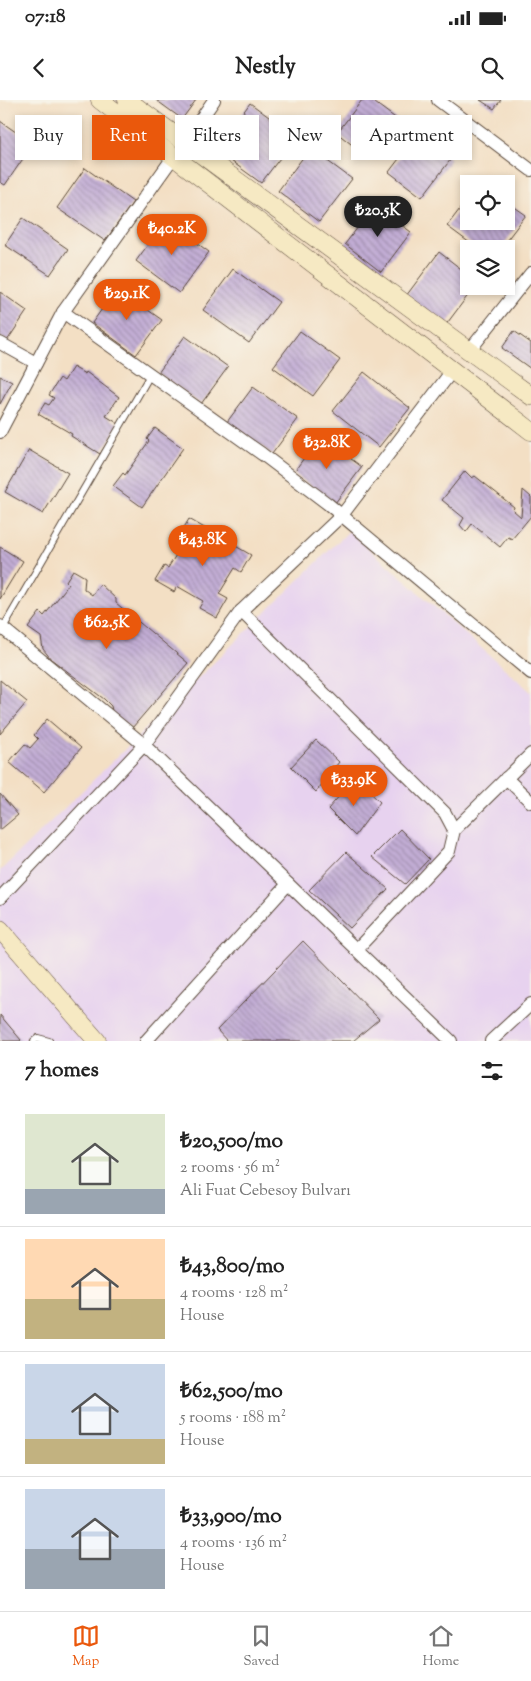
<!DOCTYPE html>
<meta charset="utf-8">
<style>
body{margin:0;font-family:"Sorts Mill Goudy",serif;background:#f2f2f2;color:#222;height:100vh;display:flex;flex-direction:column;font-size:19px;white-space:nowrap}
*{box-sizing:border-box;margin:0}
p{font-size:16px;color:#767676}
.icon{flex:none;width:28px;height:28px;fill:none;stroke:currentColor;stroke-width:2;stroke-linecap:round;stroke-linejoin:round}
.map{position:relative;height:941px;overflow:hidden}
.details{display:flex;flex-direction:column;background:#fff;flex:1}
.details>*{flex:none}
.top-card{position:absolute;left:15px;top:15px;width:501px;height:45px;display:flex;gap:10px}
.controls{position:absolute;left:460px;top:75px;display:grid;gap:10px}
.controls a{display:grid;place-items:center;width:55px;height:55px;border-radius:0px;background:#fff;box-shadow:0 2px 8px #0003;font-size:25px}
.price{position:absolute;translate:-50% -42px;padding:0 11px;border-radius:18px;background:#ea580c;color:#fff;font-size:16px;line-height:32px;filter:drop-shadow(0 1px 2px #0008)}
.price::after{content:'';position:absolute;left:50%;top:30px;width:15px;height:11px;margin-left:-8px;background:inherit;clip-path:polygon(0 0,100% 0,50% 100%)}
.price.on{background:#222;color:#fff}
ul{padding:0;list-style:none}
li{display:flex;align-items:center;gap:15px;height:125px;padding:0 25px}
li+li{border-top:1px solid #e0e0e0}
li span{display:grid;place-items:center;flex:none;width:140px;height:100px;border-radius:0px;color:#555}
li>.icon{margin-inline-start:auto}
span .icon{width:60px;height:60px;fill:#fffc;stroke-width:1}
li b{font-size:21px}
h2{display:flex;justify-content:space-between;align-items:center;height:60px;padding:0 25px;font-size:21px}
.tag{padding:0 18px;border-radius:0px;background:#fff;box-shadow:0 2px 8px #0003;font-size:18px;line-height:45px}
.tag.on{background:#ea580c;color:#fff}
.status{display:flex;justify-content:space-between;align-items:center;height:35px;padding:0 25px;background:#fff;direction:ltr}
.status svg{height:14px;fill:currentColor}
header{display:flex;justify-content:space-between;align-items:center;height:65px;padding:0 25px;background:#fff;font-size:22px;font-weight:800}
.menu{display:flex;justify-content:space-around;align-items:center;height:70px;border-top:1px solid #e0e0e0;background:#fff;font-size:14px;color:#767676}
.menu a{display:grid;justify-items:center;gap:2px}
.menu .on{color:#ea580c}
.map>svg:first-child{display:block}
.built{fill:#e7d2ef}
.building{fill:url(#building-back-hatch)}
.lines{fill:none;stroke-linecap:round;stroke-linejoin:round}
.lane-casing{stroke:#574537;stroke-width:8}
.street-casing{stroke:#574537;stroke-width:14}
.secondary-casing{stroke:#574537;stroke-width:19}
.lane{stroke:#fff;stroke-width:6}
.street{stroke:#fff;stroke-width:12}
.secondary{stroke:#f6e9c3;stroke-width:18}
</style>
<div class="status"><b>07:18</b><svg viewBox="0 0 49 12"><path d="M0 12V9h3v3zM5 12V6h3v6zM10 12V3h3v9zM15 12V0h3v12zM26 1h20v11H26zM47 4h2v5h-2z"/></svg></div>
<header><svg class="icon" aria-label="back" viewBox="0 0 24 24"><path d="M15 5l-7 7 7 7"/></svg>Nestly<svg class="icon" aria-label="search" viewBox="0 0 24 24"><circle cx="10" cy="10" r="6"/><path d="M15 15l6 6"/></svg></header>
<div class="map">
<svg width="531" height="941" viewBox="0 0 531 941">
<defs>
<pattern id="building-back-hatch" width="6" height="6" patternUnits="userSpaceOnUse" patternTransform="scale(1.25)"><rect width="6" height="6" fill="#c2add5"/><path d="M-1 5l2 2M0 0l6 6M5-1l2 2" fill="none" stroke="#9f8dac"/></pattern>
</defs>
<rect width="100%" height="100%" fill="#f7f3e8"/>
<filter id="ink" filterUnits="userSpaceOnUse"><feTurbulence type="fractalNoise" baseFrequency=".02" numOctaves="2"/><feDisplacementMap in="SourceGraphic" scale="10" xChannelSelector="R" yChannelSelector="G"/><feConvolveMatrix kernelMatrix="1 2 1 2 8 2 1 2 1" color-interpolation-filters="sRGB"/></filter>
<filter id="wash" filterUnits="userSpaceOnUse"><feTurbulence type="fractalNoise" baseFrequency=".0096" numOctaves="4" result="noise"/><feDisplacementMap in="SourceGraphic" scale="20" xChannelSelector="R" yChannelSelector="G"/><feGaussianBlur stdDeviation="1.12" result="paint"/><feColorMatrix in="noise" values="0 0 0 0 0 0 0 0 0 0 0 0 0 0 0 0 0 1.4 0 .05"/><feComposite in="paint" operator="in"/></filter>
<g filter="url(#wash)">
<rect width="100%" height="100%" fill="#f3dfc4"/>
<polygon class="built" points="349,431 531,592 531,941 0,941 0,771"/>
<g id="blocks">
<g class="building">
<polygon points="156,0 196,0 182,19"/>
<polygon points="362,0 371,0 398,20 369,58 337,33"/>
<polygon points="480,0 501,0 494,9"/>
<polygon points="250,3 296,37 261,83 216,50"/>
<polygon points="0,21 33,44 5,85 0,82"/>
<polygon points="418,34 451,59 422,97 389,72"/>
<polygon points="310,48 352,79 319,122 278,91"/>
<polygon points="85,68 133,102 105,141 57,108"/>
<polygon points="469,97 469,121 506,121 506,101 526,115 500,149 478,149 447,126"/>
<polygon points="375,105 411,132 381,172 345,144"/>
<polygon points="23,118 68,149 50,175 5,145"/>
<polygon points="166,120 209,152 179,193 136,161"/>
<polygon points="439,152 469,175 469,186 475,186 445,226 406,196"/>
<polygon points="233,169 279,202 249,243 203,210"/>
<polygon points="117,188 162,220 136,255 92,223"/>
<polygon points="0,192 27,211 7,241 0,237"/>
<polygon points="300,231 340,260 313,296 273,267"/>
<polygon points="514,231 531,243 531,269 502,248"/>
<polygon points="185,236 228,267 201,304 158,273"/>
<polygon points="73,267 85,274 86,272 119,297 106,316 119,324 100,354 71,336 72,334 38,314 45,303 49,305 54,298 49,295 60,278 64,281"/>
<polygon points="364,272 410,308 379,347 333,311"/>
<polygon points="0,276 12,282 0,304"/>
<polygon points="253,287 298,319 272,354 227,322"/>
<polygon points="155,328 183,348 142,407 113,386 123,373 125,375 149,341 147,339"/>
<polygon points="320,336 362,367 335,403 293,373"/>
<polygon points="29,350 68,373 43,414 5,392"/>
<polygon points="465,371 472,378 475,376 514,407 513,410 521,417 523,390 531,397 531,416 512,439 508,437 500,447 472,424 466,432 460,425 464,418 442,400"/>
<polygon points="189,419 251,455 241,472 235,468 219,494 228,499 217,518 199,508 203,501 177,486 174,492 155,481 164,466 168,468 185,440 179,436"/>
<polygon points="0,447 23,461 0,499"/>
<polygon points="73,470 85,477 84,489 92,495 100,484 116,499 116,503 188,563 132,628 113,615 111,606 104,599 51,559 43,549 41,537 28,528 40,512 44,516 69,484 66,481"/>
<polygon points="0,580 27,602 0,634"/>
<polygon points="47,619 81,648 44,692 9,662 25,644 30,648 38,639 34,635"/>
<polygon points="316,640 339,662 316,692 291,667"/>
<polygon points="355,678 380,702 355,736 328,709"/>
<polygon points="0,694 18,715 0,730"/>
<polygon points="400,729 429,759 405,784 372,757"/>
<polygon points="346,752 388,789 350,828 309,790"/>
<polygon points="303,841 379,919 353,941 227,941 217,930"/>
<polygon points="0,915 21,940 20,941 0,941"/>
</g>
</g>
</g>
<g filter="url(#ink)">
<use href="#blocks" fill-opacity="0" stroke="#574537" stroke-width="1"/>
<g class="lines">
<defs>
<g id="lane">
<polyline points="3,528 150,275"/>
<polyline points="34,941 38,938 49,941"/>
</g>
<g id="street">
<polyline points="438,0 531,70"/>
<polyline points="185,42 214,0"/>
<polyline points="63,212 262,354 328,404 531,573"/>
<polyline points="0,243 36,263"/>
<polyline points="470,250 531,173"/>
<polyline points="0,332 63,212 174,56"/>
<polyline points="241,511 445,713 454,730 449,751 356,850"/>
<polyline points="0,526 144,645 451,941"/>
<polyline points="506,678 531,702"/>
<polyline points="454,730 531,654"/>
<polyline points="0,798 144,645 241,511 342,415 452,271"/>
<polyline points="146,941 288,784"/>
<polyline points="491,941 531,904"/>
</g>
<g id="secondary">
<polyline points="100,0 531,331"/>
<polyline points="127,0 531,296"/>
<polyline points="0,829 97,941"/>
</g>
</defs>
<use href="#lane" class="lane-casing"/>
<use href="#street" class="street-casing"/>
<use href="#secondary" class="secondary-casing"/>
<use href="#lane" class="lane"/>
<use href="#street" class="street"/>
<use href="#secondary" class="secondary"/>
</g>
</g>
</svg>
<div class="controls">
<a><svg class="icon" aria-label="locate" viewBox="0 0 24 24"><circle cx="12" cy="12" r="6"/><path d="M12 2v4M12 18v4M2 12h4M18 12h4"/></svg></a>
<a><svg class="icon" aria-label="layers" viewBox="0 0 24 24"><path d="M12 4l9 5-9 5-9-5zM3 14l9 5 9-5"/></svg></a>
</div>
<b class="price on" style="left:378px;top:138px">₺20.5K</b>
<b class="price" style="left:172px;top:156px">₺40.2K</b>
<b class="price" style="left:127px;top:221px">₺29.1K</b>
<b class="price" style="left:327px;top:370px">₺32.8K</b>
<b class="price" style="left:203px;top:467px">₺43.8K</b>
<b class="price" style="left:107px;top:550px">₺62.5K</b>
<b class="price" style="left:354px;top:707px">₺33.9K</b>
<div class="top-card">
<a class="tag">Buy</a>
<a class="tag on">Rent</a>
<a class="tag">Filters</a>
<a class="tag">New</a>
<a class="tag">Apartment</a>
</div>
</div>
<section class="details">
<h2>7 homes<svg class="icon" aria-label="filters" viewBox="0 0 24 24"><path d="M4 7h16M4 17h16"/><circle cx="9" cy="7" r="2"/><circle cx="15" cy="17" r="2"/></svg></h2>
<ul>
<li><span style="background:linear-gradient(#dfe7d0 75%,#9aa5b1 0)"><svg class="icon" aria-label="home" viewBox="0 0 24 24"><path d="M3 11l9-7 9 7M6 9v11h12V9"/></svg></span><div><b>₺20,500/mo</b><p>2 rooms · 56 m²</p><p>Ali Fuat Cebesoy Bulvarı</p></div></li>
<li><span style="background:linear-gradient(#ffd9b3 60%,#c2b280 0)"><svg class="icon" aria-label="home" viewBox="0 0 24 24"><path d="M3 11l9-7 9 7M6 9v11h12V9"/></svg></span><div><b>₺43,800/mo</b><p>4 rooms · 128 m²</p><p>House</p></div></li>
<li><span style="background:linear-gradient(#c9d6e8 75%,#c2b280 0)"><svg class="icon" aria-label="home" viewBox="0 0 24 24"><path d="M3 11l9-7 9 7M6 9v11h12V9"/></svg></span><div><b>₺62,500/mo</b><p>5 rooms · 188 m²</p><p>House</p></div></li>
<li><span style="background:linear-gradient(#c9d6e8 60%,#9aa5b1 0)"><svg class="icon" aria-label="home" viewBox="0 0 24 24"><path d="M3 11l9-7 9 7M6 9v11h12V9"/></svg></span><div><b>₺33,900/mo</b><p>4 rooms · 136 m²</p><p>House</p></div></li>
</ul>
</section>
<nav class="menu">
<a class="on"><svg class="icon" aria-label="map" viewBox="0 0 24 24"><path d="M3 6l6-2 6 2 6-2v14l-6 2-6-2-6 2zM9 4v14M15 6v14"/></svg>Map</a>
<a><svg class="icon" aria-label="saved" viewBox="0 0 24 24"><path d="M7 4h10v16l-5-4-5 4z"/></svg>Saved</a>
<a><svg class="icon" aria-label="home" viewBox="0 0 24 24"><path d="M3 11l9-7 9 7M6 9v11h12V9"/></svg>Home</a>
</nav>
